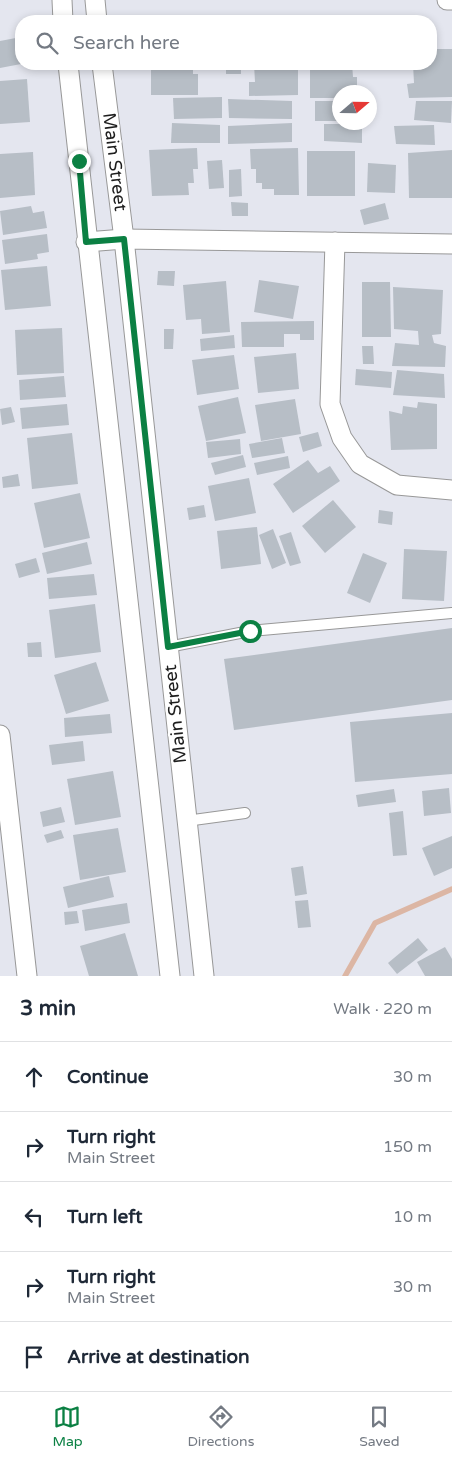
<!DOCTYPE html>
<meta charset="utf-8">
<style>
body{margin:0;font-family:"Varela Round",sans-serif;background:#f6f6f7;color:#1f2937}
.compass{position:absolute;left:332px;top:85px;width:45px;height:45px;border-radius:50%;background:#fff;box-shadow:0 2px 8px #0003;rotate:70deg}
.stop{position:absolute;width:15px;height:15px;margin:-11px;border:4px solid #0b8043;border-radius:50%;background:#fff}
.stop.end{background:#0b8043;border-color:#fff;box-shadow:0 1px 5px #0008}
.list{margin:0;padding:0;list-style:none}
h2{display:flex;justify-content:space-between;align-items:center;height:65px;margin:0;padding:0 20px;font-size:21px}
h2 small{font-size:16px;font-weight:400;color:#747a83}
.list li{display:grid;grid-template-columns:32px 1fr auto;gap:15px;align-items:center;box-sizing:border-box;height:70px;padding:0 20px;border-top:1px solid #e0e1e3}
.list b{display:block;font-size:19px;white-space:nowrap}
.list p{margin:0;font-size:16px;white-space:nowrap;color:#747a83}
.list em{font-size:16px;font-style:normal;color:#747a83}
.icon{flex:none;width:28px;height:28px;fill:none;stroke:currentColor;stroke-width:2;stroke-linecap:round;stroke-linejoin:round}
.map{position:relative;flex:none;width:452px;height:976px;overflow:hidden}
.search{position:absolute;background:#fff;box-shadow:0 2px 8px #0003;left:15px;right:15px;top:15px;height:55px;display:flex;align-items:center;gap:12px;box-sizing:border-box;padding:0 18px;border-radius:20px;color:#747a83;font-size:19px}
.sheet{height:415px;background:#fff}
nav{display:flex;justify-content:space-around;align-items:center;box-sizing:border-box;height:70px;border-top:1px solid #e0e1e3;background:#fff;font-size:14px;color:#747a83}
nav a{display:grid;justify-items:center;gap:2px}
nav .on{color:#0b8043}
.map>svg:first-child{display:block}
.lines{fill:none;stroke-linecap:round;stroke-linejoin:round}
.stream{stroke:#dcb6a4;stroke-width:5.5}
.building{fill:#b7bec6}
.service-casing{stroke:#989898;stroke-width:12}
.minor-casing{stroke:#989898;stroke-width:21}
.service{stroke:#fff;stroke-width:10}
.minor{stroke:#fff;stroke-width:19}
.route{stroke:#0b8043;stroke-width:6}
.labels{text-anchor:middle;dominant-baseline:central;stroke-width:4.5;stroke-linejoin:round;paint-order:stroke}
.street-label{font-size:18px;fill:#1e1e1e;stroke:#fff}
</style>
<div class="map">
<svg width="452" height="976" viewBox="0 0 452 976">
<rect width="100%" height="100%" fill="#e4e6ef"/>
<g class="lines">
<polyline class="stream" points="345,976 375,923 452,889"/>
</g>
<g class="building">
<polygon points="21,37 21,64 0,68 0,41"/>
<polygon points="431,49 452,49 452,97 409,98 407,84 414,83 413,64 431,64"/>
<polygon points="151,64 193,64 193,74 198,74 198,95 151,95"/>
<rect x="226" y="64" width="15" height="10"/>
<polygon points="254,64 298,64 298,95 249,96 249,82 255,82"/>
<polygon points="310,64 352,64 353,77 357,77 357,92 340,92 340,98 310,98"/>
<polygon points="27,79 30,122 0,124 0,81"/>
<polygon points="222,97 222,118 174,119 173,98"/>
<polygon points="228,99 292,101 292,119 229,118"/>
<rect x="315" y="101" width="25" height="20"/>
<polygon points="416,101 452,101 451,123 414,120"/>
<polygon points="172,123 220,125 220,143 171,143"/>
<polygon points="292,123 292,142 228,144 228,126"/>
<polygon points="324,124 362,124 362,143 324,141"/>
<polygon points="434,125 435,145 396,144 394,126"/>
<polygon points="197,148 198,169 193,169 194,183 188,183 189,195 152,196 149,150"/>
<polygon points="298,148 299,195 274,195 274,189 262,189 262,183 256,183 256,169 251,169 250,149"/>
<polygon points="452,150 452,198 409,198 408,153"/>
<rect x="307" y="151" width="48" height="45"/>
<polygon points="33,152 35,195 0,198 0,154"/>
<polygon points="222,160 224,188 209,189 207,161"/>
<polygon points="368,163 396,165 395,193 367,192"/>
<polygon points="241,169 242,196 229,197 229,170"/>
<polygon points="231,202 248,203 248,216 232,216"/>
<polygon points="385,203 389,219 364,225 360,210"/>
<polygon points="31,206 33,213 44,211 47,228 3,235 0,211"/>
<polygon points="47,234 49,252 37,254 38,259 5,264 2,240"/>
<polygon points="47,266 51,306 5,310 1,270"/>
<polygon points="158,271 175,271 174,286 157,285"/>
<polygon points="259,280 299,286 293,319 254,312"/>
<polygon points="226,281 230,332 202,334 201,319 186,320 183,285"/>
<polygon points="362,282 390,282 391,337 362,337"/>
<polygon points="393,287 443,290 441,334 432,335 434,343 446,346 445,367 392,366 395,343 419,345 418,331 394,329"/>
<polygon points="314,321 314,340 300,340 300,334 284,334 284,347 242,347 241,322"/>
<polygon points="62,328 64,373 17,375 15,330"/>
<polygon points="164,329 174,329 173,349 164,349"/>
<polygon points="234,335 235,348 201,351 200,339"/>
<polygon points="362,346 373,346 374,364 363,364"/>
<polygon points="296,353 299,389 258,393 254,357"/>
<polygon points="234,355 239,389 197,395 192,360"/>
<polygon points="356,369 392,372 391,388 355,385"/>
<polygon points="397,370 444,374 445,398 393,395"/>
<polygon points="64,376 66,397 20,400 19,380"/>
<polygon points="238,397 246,433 206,441 198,406"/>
<polygon points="295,399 301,434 261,441 255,405"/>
<polygon points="418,402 437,404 437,449 391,450 389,411 402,414 403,406 417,408"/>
<polygon points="67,404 69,425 22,429 20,408"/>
<polygon points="11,407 15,422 2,425 0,409"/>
<polygon points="318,432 322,446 303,452 299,437"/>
<polygon points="72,433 78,484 32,489 27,438"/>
<polygon points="282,438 285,453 252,458 249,444"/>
<polygon points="240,439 241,454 208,458 206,442"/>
<polygon points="243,455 246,467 215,475 211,463"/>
<polygon points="288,456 290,468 257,475 254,463"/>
<polygon points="308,460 318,473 330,466 340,481 293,513 273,484"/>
<polygon points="18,474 20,486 3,488 2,477"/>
<polygon points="249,478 256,513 215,521 208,486"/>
<polygon points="80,493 90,538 44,548 34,503"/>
<polygon points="333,500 356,527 325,553 302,526"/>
<polygon points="204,505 206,517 189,520 187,508"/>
<polygon points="379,510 393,512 392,525 378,523"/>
<polygon points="257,527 261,564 221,569 217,531"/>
<polygon points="273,529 286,563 272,569 259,535"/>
<polygon points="291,532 301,563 290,566 279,536"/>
<polygon points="87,542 92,564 47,574 42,553"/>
<polygon points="404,549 447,551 444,601 402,599"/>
<polygon points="363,553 387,563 370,603 347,593"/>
<polygon points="36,558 40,572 19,578 15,564"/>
<polygon points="94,574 97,595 49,599 47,578"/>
<polygon points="95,604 101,652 55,658 49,610"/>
<polygon points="452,628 452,700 234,730 224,659"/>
<polygon points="41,642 42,657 28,657 27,643"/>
<polygon points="96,662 109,701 66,714 54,675"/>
<polygon points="452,713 452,774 355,782 350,722"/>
<polygon points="110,714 112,733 65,737 64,718"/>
<polygon points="83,741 85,761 52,765 49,745"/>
<polygon points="113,771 121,817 75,825 67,779"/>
<polygon points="449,788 451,813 424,816 422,791"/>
<polygon points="394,789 396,802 358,807 356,795"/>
<polygon points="61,807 65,822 43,827 40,812"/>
<polygon points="403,811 407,855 393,856 389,813"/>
<polygon points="118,828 126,872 80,880 73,835"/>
<polygon points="61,830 64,838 47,843 44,835"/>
<polygon points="452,836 452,868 434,876 422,848"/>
<polygon points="303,866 307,894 295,896 291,868"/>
<polygon points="109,876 114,897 68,908 63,887"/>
<polygon points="308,900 311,927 298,928 295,901"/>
<polygon points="127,903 130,923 85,931 82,910"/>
<polygon points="77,911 79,923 65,925 64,912"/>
<polygon points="125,933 138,976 89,976 80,946"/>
<polygon points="418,938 428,950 397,974 388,963"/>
<polygon points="445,947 452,959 452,976 425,976 417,962"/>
</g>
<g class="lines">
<defs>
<g id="service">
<polyline points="168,647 250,631 452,613"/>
<polyline points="186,821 245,813"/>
</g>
<g id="minor">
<polyline points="62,0 63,21"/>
<polyline points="95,0 97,21"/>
<polyline points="447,0 452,0"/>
<polyline points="68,64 170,976"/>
<polyline points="102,64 124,239 204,976"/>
<polyline points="86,242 124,239 452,244"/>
<polyline points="335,242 330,404 342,438 360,464 397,485 452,490"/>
<polyline points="0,735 27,976"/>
</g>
</defs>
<use href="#service" class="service-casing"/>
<use href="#minor" class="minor-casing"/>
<use href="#service" class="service"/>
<use href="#minor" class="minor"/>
</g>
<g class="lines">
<polyline class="route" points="79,161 86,242 124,239 168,647 250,631"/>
</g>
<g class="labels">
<g class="street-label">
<text transform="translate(115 162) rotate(83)">Main Street</text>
<text transform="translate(175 714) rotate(-96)">Main Street</text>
</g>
</g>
</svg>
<svg class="compass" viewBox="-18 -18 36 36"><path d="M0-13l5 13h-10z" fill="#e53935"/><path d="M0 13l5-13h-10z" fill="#747a83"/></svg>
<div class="stop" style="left:250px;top:631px"></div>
<div class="stop end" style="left:79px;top:161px"></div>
<div class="search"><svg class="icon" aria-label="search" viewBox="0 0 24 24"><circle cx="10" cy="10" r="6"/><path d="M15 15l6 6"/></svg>Search here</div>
</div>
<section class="sheet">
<h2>3 min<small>Walk · 220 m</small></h2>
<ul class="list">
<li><svg class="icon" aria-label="ahead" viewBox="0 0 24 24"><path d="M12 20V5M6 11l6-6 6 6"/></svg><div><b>Continue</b></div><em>30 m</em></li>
<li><svg class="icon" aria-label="right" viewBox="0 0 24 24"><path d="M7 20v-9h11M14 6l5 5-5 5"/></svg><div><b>Turn right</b><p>Main Street</p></div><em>150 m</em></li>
<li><svg class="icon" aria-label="left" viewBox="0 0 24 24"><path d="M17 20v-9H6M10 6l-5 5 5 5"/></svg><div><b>Turn left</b></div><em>10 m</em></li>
<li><svg class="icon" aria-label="right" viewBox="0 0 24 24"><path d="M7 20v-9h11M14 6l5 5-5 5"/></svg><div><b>Turn right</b><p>Main Street</p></div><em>30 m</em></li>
<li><svg class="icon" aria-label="arrive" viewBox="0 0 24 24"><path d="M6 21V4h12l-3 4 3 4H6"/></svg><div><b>Arrive at destination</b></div></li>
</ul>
</section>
<nav>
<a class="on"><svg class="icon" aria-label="map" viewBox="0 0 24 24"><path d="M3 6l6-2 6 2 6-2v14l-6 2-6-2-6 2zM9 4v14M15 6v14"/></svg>Map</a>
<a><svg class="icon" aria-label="directions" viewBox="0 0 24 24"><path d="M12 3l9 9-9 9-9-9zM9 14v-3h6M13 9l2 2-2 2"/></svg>Directions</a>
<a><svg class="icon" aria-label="saved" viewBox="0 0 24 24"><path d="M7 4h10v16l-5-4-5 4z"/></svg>Saved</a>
</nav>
